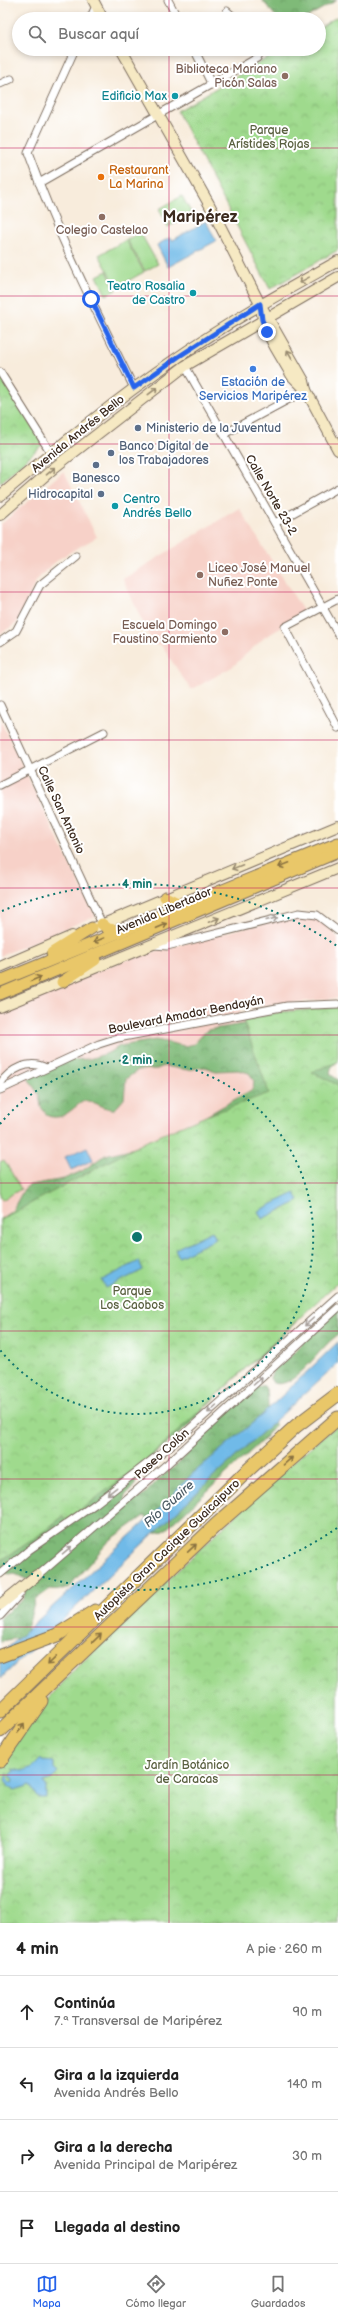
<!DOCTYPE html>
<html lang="es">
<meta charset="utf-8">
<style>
body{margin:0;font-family:"Balsamiq Sans",sans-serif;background:#f6f6f6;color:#222}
.stop{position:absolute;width:12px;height:12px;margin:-9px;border:3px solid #2563eb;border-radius:50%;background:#fff}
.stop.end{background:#2563eb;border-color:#fff;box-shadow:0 1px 4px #0008}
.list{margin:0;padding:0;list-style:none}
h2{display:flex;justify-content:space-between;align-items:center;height:52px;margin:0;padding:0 16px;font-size:17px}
h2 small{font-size:13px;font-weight:400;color:#767676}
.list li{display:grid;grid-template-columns:26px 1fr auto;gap:12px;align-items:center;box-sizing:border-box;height:72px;padding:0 16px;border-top:1px solid #e0e0e0}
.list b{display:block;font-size:15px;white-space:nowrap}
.list p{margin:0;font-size:13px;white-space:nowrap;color:#767676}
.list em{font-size:13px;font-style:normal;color:#767676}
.icon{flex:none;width:22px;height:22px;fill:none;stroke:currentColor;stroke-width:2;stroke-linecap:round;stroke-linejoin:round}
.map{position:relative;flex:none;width:338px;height:1923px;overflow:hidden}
.search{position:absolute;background:#fff;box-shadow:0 2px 6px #0003;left:12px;right:12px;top:12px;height:44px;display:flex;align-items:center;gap:10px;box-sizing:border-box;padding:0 14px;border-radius:22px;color:#767676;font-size:15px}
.sheet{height:340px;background:#fff}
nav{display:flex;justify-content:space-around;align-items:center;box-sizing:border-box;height:56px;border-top:1px solid #e0e0e0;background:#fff;font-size:11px;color:#767676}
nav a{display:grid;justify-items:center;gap:2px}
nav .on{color:#2563eb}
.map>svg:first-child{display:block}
.built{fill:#f7d1c8}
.forest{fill:url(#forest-crowns);stroke:#5d724b}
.park{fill:url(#park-crowns);stroke:#6d8256}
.garden{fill:#9fda8d;stroke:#6d8256}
.water{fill:#6fbae8;stroke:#557283}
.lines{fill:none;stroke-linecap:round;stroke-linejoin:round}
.street-casing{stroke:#7d6e60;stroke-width:9}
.secondary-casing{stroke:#7d6e60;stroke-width:12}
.primary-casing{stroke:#7d6e60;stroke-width:13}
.highway-casing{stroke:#7d6e60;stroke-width:15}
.street{stroke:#fff;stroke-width:7}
.secondary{stroke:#f6e9c3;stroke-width:10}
.primary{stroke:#e9c769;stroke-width:11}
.highway{stroke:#e9c769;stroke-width:13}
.oneway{stroke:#988a70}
.oneway2{stroke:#897140}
.oneway3{stroke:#a79f9a}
.route{stroke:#2563eb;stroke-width:5}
.grid{fill:none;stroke:#c2185b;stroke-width:1;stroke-opacity:0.55}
.ring{fill:none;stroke:#0f766e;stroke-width:2;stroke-dasharray:2 4}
.education-dot{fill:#8d6e63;stroke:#fff;stroke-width:1.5}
.culture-dot{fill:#0f9aa8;stroke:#fff;stroke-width:1.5}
.food-dot{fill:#e8710a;stroke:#fff;stroke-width:1.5}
.shop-dot{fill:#3f7fe0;stroke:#fff;stroke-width:1.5}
.service-dot{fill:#5c6f8a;stroke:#fff;stroke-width:1.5}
.labels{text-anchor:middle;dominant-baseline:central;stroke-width:4;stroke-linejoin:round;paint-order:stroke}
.education-label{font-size:12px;fill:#785e54;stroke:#fff;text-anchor:end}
.culture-label{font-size:12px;fill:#0d838f;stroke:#fff;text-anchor:end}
.park-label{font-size:12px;fill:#595f3f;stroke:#fff}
.food-label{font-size:12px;fill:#c56008;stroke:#fff;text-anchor:start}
.shop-label{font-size:12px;fill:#366cbe;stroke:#fff}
.service-label{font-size:12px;fill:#4e5e75;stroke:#fff;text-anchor:start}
.street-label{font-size:12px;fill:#3b2a1e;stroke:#fff}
.water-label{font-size:13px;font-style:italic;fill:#4d5c65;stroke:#fff}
.district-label{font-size:16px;font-weight:bold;fill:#3b2a1e;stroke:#fff}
.centre{fill:#0f766e;stroke:#fff;stroke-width:2}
.ring-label{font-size:12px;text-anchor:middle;font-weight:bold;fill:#0f766e;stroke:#fff;stroke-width:4;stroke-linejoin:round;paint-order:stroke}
</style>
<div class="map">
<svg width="338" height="1923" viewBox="0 0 338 1923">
<defs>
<pattern id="forest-crowns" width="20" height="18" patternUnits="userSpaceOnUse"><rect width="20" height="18" fill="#7fba78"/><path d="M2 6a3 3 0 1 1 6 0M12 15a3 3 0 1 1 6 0" fill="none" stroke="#699762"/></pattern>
<pattern id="park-crowns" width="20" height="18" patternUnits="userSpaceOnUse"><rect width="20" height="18" fill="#9fda8d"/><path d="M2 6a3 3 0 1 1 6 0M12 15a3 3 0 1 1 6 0" fill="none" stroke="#8abb79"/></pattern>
</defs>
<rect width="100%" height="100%" fill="#fff"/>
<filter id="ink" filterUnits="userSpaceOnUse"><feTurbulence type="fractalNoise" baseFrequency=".025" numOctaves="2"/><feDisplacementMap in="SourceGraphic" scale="8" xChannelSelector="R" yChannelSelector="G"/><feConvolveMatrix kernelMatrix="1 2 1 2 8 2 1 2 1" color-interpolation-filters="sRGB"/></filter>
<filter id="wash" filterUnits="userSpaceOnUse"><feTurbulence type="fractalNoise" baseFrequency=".012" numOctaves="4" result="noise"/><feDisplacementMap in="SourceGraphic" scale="16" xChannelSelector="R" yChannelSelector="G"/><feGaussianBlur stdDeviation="0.9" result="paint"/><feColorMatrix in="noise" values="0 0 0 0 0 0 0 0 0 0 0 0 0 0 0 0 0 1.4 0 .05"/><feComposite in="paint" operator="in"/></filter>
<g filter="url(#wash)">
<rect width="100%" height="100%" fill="#f8ecdc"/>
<g class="built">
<polygon points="64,471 97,537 60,558 45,571 36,581 17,623 0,634 0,525"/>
<polygon points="239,508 305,614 265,637 232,667 191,690 161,645 153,645 123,579"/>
<polygon points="0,720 95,916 0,956"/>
<polygon points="310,914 332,929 338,939 338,998 239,1008 269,1093 0,1220 0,1012 104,968 142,955 248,927"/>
</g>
<g class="forest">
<polygon points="262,0 337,0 304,19 278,19"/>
<path d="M316,1012L337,1062L331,1068L330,1074L338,1080V1258L295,1323L275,1342L268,1352L250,1364L202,1410L191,1424L157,1452L138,1474L135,1485L125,1496L126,1502C139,1505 151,1486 160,1478C166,1472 175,1468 181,1461C192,1449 252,1382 264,1386C272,1398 263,1410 275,1421L274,1426L264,1439L164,1531L154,1533L150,1520L144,1516L109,1541L68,1588L63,1590L50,1589L35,1600L26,1632L20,1638L0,1641V1618L23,1599L28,1580L15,1574L9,1575L0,1567V1219L12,1211L24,1189L30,1185L64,1179L82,1171L105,1155L135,1148L206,1116L253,1089L254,1080L249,1073L238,1070L216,1071L204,1067L188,1070L164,1066L157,1069L138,1070L126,1079L124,1099L115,1109C103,1110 96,1100 84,1101C71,1108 65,1121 48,1116L41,1107L39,1095L28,1078L67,1060L89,1059L108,1053L120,1046L156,1040L185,1046L194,1044L207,1030Z"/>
<path d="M338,1304V1335C319,1346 297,1390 273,1383L270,1378L273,1370L292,1355Z"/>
</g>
<g class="park">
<polygon points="338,16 338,250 270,289 177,111 283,49 319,49 319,28"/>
<polygon points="182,196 192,214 168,227 159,209"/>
<polygon points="0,372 43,444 0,483"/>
<polygon points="338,1007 338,1062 312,1072 338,1085 338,1282 148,1459 67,1520 62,1517 34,1539 0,1561 0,1220 147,1141 206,1116 269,1093 243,1020 280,1012"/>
<polygon points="338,1425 338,1923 0,1923 0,1770 31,1718 78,1666 216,1534 302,1454"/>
</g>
<g class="garden">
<polygon points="140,232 158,264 145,271 127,240"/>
<polygon points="126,240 144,272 117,287 99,255"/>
<polygon points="107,271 116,290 106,295 97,276"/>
<polygon points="4,1160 21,1189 2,1200 0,1196 0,1162"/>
</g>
<g class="water">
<polygon points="206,221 216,241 168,267 157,245 169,238 173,240"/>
<polygon points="87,1147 93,1160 71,1170 65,1157"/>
<polygon points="295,1193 299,1201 262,1219 258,1211"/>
<polygon points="212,1231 216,1239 179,1257 175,1249"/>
<polygon points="139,1261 143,1270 106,1288 102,1280"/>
<polygon points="338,1342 338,1363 207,1483 0,1679 0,1655 161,1507 191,1475 263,1414"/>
<polygon points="41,1759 42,1761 54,1762 54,1768 58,1773 52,1779 44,1782 46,1786 46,1798 38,1798 31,1785 15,1790 9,1787 5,1780 7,1773 10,1782 13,1783 14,1779 10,1776 14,1771 12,1769 22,1771 33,1767"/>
</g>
</g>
<g filter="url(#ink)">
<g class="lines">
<defs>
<g id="street">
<polyline points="168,0 178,19"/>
<polyline points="227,11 236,19"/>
<polyline points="90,19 96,6"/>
<path d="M75,49L28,153C57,234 96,311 134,388"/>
<polyline points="194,49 212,85"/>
<polyline points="0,84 11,79"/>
<polyline points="39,183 257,58 262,49"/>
<polyline points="185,366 338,634"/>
<polyline points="0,372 51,453"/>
<polyline points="224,434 306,390"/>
<polyline points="275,523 338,488"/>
<polyline points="338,599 285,627 338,728"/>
<polyline points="0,642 16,631 40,585 76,556"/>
<polyline points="0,705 102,924"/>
<polyline points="0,785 104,732"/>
<polyline points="154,945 167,946 299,913 317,915 338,931"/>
<path d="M0,1084C10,1069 29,1059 46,1068"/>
<polyline points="0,1090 99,1044 118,1038 287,1006 338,1004"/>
<polyline points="0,1574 29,1550 95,1504 174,1443 338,1296"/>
<polyline points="34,1579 166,1465 338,1308"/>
<polyline points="0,1616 20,1594"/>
</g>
<g id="secondary">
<polyline points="93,0 103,19"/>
<polyline points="121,49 209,204 260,304 304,381 306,390"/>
<polyline points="262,314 265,328 275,347 292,376 306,390 338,450"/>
<path d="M0,496C57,448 115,400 177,358C228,322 283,292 338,261"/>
<polyline points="0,515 55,467 185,366 338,277"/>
<polyline points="96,927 338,826"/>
<polyline points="0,967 72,936"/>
<polyline points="0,1007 338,868"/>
<polyline points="0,1605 37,1575"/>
</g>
<g id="primary">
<polyline points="165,897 184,906"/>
<polyline points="102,924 108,929 122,931"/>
<polyline points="52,953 92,928"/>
<polyline points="0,981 338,843"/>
<polyline points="62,982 95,960"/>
<polyline points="0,994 338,852"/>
</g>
<g id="highway">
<polyline points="0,1656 57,1635 95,1611"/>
<polyline points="0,1711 247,1471 296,1426 338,1394"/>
<polyline points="0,1731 216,1525 338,1418"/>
<polyline points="0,1761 41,1701"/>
</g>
</defs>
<use href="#street" class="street-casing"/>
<use href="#secondary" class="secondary-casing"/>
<use href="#primary" class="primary-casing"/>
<use href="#highway" class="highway-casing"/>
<use href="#street" class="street"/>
<use href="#secondary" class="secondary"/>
<use href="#primary" class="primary"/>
<use href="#highway" class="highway"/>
</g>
<defs><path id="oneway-shaft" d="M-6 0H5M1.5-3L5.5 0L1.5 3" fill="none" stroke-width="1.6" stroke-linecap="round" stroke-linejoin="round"/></defs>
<g class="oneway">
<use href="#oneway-shaft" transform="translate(304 280) rotate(151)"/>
<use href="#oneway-shaft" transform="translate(290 355) rotate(-120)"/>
<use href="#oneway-shaft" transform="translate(153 391) rotate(-37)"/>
<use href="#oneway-shaft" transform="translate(51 471) rotate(-40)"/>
<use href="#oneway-shaft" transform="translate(237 867) rotate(158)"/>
<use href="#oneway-shaft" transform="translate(214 920) rotate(-22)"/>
</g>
<g class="oneway2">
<use href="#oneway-shaft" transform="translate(284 865) rotate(158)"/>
<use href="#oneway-shaft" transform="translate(162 926) rotate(-23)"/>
<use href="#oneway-shaft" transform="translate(99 940) rotate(158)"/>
<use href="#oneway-shaft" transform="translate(36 979) rotate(-23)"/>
<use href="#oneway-shaft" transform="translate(288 1461) rotate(-41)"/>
<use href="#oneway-shaft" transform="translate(192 1548) rotate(-43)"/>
<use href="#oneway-shaft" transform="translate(97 1638) rotate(-44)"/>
<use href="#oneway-shaft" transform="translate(52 1661) rotate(136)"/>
<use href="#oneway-shaft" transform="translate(21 1728) rotate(-57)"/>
</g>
<g class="oneway3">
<use href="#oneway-shaft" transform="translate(272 919) rotate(-14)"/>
<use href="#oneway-shaft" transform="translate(309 1322) rotate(138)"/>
<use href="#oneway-shaft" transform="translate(258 1381) rotate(-42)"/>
<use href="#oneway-shaft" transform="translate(212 1409) rotate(138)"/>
<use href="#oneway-shaft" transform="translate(112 1491) rotate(142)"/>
<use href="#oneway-shaft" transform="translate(67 1550) rotate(-40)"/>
</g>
</g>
<g class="lines" filter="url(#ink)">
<polyline class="route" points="91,299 134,388 178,357 260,304 262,320 267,332"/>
</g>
<path class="grid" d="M169,0V19M169,49V1923M0,148H338M0,296H338M0,444H338M0,592H338M0,740H338M0,888H338M0,1035H338M0,1183H338M0,1331H338M0,1479H338M0,1627H338M0,1775H338"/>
<g class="ring">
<path d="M0 1124A177 177 0 1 1 0 1350"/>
<path d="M337 1528A353 353 0 0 1 2 1563M2 911A353 353 0 0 1 337 946"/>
</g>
<g class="education-dot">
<circle cx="285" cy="76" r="4"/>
<circle cx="102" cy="217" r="4"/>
<circle cx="200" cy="575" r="4"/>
<circle cx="225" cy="632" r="4"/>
</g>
<g class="culture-dot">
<circle cx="175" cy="96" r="4"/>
<circle cx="193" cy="293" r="4"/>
<circle cx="115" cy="506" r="4"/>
</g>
<circle class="food-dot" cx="101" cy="177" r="4"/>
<circle class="shop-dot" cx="253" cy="369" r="4"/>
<g class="service-dot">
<circle cx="138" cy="428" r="4"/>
<circle cx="111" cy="453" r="4"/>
<circle cx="96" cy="465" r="4"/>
<circle cx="101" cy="494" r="4"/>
</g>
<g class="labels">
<g class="education-label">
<text x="277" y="69">Biblioteca Mariano<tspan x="277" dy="14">Picón Salas</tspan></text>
<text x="102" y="230" text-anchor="middle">Colegio Castelao</text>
<text x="208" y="568" text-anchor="start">Liceo José Manuel<tspan x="208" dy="14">Nuñez Ponte</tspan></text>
<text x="217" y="625">Escuela Domingo<tspan x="217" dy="14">Faustino Sarmiento</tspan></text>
</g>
<g class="culture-label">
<text x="167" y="96">Edificio Max</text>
<text x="185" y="286">Teatro Rosalia<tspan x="185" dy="14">de Castro</tspan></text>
<text x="123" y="499" text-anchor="start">Centro<tspan x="123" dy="14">Andrés Bello</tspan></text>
</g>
<g class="park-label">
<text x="269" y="130">Parque<tspan x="269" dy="14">Arístides Rojas</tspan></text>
<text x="132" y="1291">Parque<tspan x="132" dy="14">Los Caobos</tspan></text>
<text x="187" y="1765">Jardín Botánico<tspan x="187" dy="14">de Caracas</tspan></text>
</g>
<g class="food-label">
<text x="109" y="170">Restaurant<tspan x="109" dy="14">La Marina</tspan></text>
</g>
<g class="shop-label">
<text x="253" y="382">Estación de<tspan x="253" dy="14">Servicios Maripérez</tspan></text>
</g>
<g class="service-label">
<text x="146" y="428">Ministerio de la Juventud</text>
<text x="119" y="446">Banco Digital de<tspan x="119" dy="14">los Trabajadores</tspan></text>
<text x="96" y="478" text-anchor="middle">Banesco</text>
<text x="93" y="494" text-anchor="end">Hidrocapital</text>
</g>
<g class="street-label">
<text transform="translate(78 434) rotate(-39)">Avenida Andrés Bello</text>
<text transform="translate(271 495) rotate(60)">Calle Norte 23-2</text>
<text transform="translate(61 810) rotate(65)">Calle San Antonio</text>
<text transform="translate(164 911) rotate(-23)">Avenida Libertador</text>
<text transform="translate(186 1015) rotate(-11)">Boulevard Amador Bendayán</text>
<text transform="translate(162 1454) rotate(-42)">Paseo Colón</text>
<text transform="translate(167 1550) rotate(-44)">Autopista Gran Cacique Guaicaipuro</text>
</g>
<g class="water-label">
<text transform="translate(169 1504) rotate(-42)">Río Guaire</text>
</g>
<g class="district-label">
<text x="200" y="217">Maripérez</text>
</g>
</g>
<circle cx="137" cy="1237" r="6" class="centre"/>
<g class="ring-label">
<text x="137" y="888">4 min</text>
<text x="137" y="1064">2 min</text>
</g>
</svg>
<div class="stop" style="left:91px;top:299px"></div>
<div class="stop end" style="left:267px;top:332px"></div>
<div class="search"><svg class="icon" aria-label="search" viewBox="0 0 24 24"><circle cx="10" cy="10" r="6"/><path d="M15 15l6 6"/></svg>Buscar aquí</div>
</div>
<section class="sheet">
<h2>4 min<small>A pie · 260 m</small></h2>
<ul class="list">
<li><svg class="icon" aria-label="ahead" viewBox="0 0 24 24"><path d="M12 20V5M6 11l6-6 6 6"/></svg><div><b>Continúa</b><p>7.ª Transversal de Maripérez</p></div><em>90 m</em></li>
<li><svg class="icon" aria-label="left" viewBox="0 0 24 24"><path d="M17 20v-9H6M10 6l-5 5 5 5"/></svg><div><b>Gira a la izquierda</b><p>Avenida Andrés Bello</p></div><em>140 m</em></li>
<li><svg class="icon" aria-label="right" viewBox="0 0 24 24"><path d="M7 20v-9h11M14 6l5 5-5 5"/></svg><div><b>Gira a la derecha</b><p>Avenida Principal de Maripérez</p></div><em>30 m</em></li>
<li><svg class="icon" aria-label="arrive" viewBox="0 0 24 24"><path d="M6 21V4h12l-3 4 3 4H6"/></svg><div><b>Llegada al destino</b></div></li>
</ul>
</section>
<nav>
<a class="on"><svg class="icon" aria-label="map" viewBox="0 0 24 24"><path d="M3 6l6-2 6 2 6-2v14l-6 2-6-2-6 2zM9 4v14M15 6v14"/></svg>Mapa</a>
<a><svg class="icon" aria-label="directions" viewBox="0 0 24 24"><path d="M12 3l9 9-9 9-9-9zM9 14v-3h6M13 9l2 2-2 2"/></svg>Cómo llegar</a>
<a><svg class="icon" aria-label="saved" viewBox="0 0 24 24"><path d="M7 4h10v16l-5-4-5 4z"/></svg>Guardados</a>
</nav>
